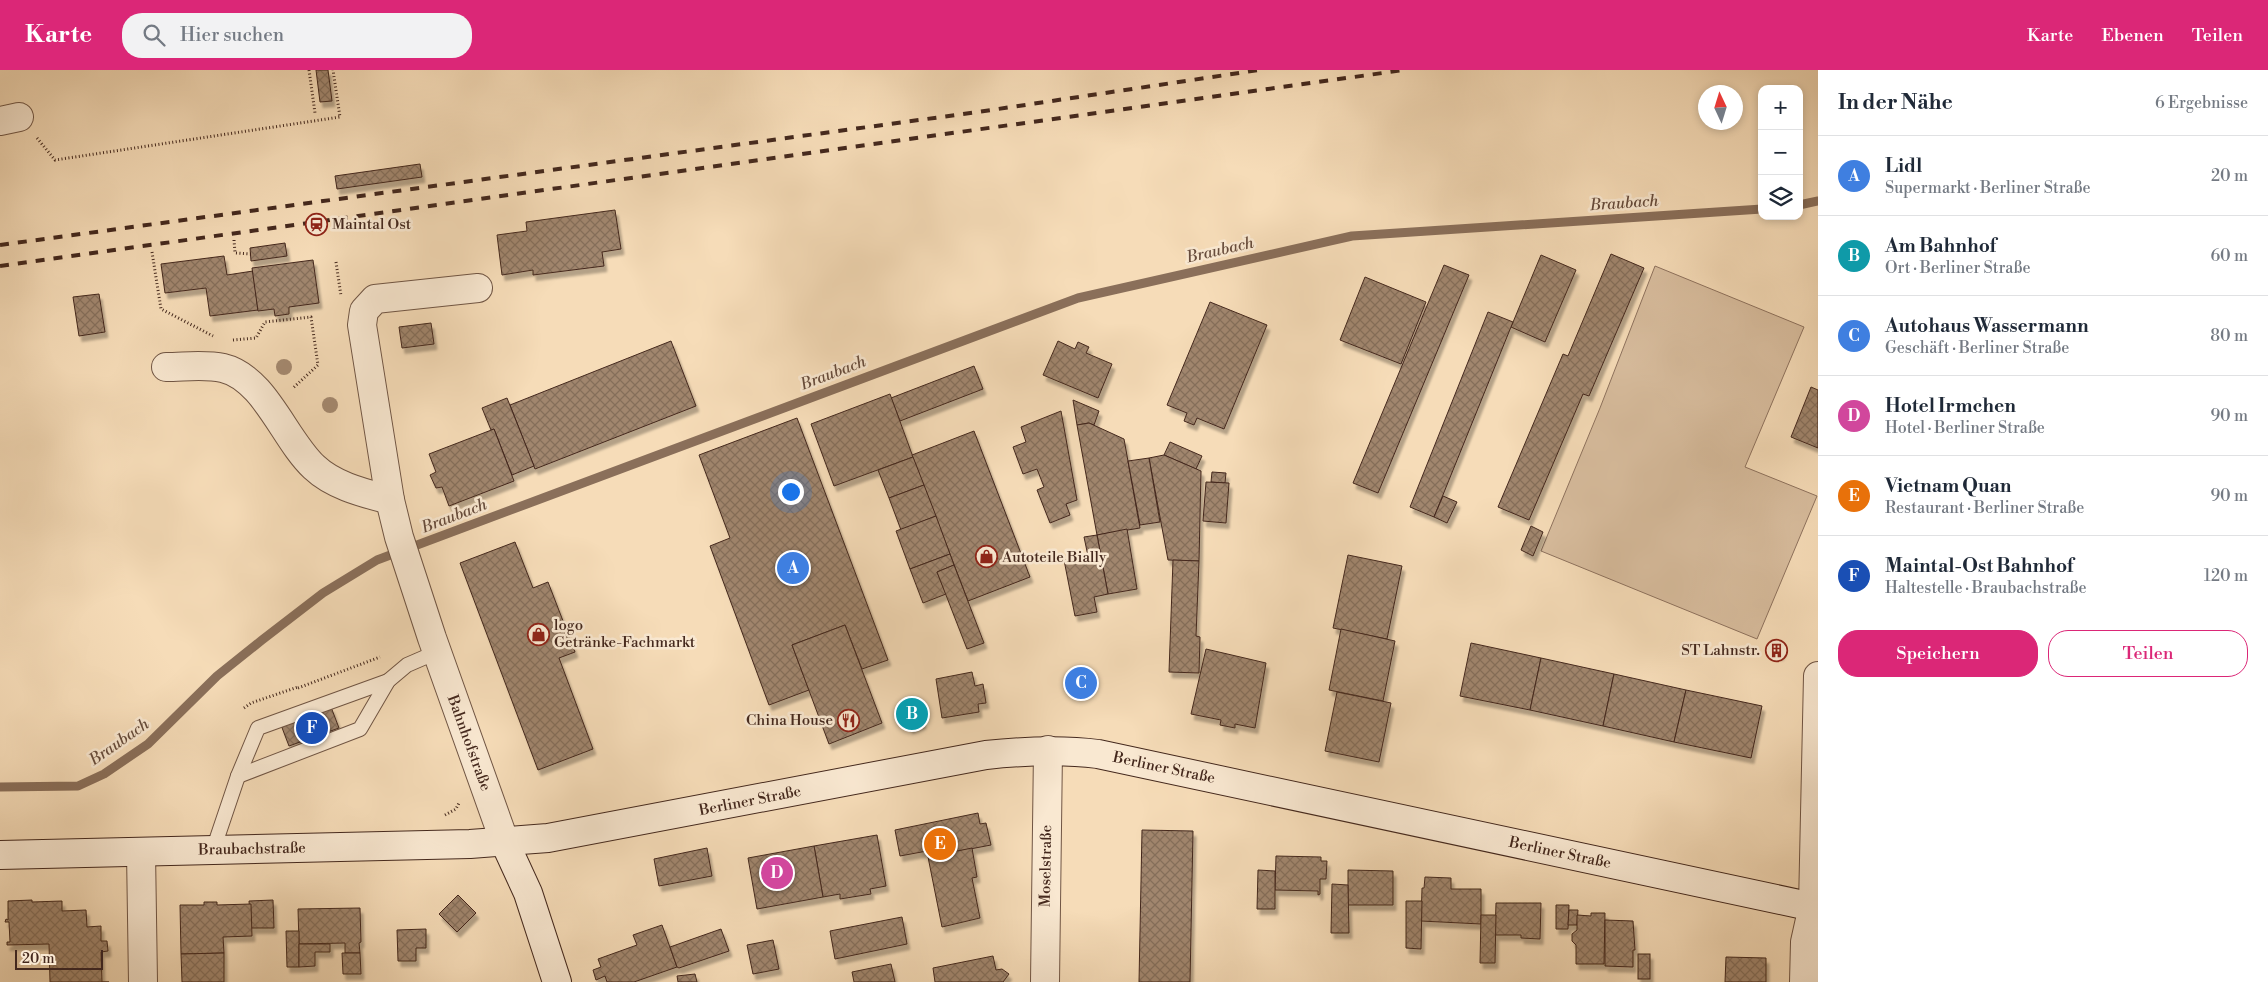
<!DOCTYPE html>
<html lang="de">
<meta charset="utf-8">
<style>
body{margin:0;font-family:"Libre Bodoni",serif;background:#f2f2f3;color:#1f2937}
.controls{position:absolute;right:15px;top:15px;display:grid;overflow:hidden;border-radius:10px;box-shadow:0 2px 8px #0003}
.controls button{width:45px;height:45px;display:grid;place-items:center;padding:0;border:0;border-bottom:1px solid #e0e1e3;background:#fff;color:#1f2937;font:25px sans-serif}
.compass{position:absolute;left:1698px;top:15px;width:45px;height:45px;border-radius:50%;background:#fff;box-shadow:0 2px 8px #0003;rotate:356deg}
.scale{position:absolute;left:15px;bottom:12px;width:88px;box-sizing:border-box;padding-left:5px;border:2px solid #44281d;border-top:0;font-size:14px;line-height:18px;white-space:nowrap;color:#44281d;-webkit-text-stroke:4px #f9e8d1;paint-order:stroke}
.you{position:absolute;left:790px;top:421px;width:18px;height:18px;margin:-12px;border:4px solid #fff;border-radius:50%;background:#1a73e8;box-shadow:0 0 0 8px #1a73e833}
.badge{display:grid;place-items:center;width:32px;height:32px;border-radius:50%;background:#db2777;color:#fff;font-size:16px;font-weight:700}
.pin{position:absolute;translate:-50% -50%;border:2px solid #fff;box-shadow:0 1px 5px #0006}
.list{margin:0;padding:0;list-style:none}
h2{display:flex;justify-content:space-between;align-items:center;height:65px;margin:0;padding:0 20px;font-size:21px}
h2 small{font-size:16px;font-weight:400;color:#747a83}
.list li{display:grid;grid-template-columns:32px 1fr auto;gap:15px;align-items:center;box-sizing:border-box;height:80px;padding:0 20px;border-top:1px solid #e0e1e3}
.list b{display:block;font-size:19px;white-space:nowrap}
.list p{margin:0;font-size:16px;white-space:nowrap;color:#747a83}
.list em{font-size:16px;font-style:normal;color:#747a83}
.actions{display:flex;gap:10px;padding:15px 20px}
.actions a{flex:1;padding:11px 0;border:1px solid #db2777;border-radius:20px;text-align:center;font-size:18px;color:#db2777}
.actions .main{background:#db2777;color:#fff}
.icon{flex:none;width:28px;height:28px;fill:none;stroke:currentColor;stroke-width:2;stroke-linecap:round;stroke-linejoin:round}
.map{position:relative;flex:none;width:1818px;height:912px;overflow:hidden}
header{display:flex;align-items:center;gap:30px;box-sizing:border-box;height:70px;padding:0 25px;background:#db2777;color:#fff}
header strong{font-size:24px}
nav{display:flex;gap:28px;margin-inline-start:auto;font-size:18px}
.search{width:350px;height:45px;background:#f2f2f3;display:flex;align-items:center;gap:12px;box-sizing:border-box;padding:0 18px;border-radius:20px;color:#747a83;font-size:19px}
main{display:flex}
aside{flex:1;background:#fff}
.map>svg:first-child{display:block}
.green{fill:#d8bd9e;stroke:#8e725e}
.lines{fill:none;stroke-linecap:round;stroke-linejoin:round}
.stream{stroke:#8a6f5a;stroke-width:9}
.building{fill:url(#building-cross-hatch);stroke:#44281d;filter:url(#shadow)}
.lane-casing{stroke:#705544;stroke-width:16}
.street-casing{stroke:#705544;stroke-width:30}
.secondary-casing{stroke:#44281d;stroke-width:30}
.path{stroke:#44281d;stroke-width:3;stroke-dasharray:1 2.5;stroke-linecap:butt}
.lane{stroke:#f9e8d1;stroke-width:14}
.street{stroke:#f9e8d1;stroke-width:28}
.secondary{stroke:#f9e8d1;stroke-width:28}
.rail{stroke:#44281d;stroke-width:4;stroke-dasharray:9 9;stroke-linecap:butt}
.tree{fill:#a58a71}
.labels{text-anchor:middle;dominant-baseline:central;stroke-width:5;stroke-linejoin:round;paint-order:stroke}
.poi-label{font-size:15px;fill:#44281d;stroke:#f9e8d1;text-anchor:start}
.street-label{font-size:15px;fill:#44281d;stroke:#f9e8d1}
.water-label{font-size:16px;font-style:italic;fill:#674c3c;stroke:#f9e8d1}
</style>
<header>
<strong>Karte</strong>
<div class="search"><svg class="icon" aria-label="search" viewBox="0 0 24 24"><circle cx="10" cy="10" r="6"/><path d="M15 15l6 6"/></svg>Hier suchen</div>
<nav><a>Karte</a><a>Ebenen</a><a>Teilen</a></nav>
</header>
<main>
<div class="map">
<svg width="1818" height="912" viewBox="0 0 1818 912">
<defs>
<pattern id="building-cross-hatch" width="8" height="8" patternUnits="userSpaceOnUse" patternTransform="scale(1.25)"><rect width="8" height="8" fill="#a1866e"/><path d="M0 0l8 8M0 8l8-8" fill="none" stroke="#856e5a"/></pattern>
<filter id="shadow"><feDropShadow dx="3" dy="5.5" stdDeviation="1" flood-color="#0004"/></filter>
</defs>
<rect width="100%" height="100%" fill="#f6dcb8"/>
<filter id="stains"><feTurbulence type="fractalNoise" baseFrequency=".004" numOctaves="4"/><feColorMatrix values="0 0 0 0 .2 0 0 0 0 .09 0 0 0 0 .02 0 0 0 .5 -.17"/></filter>
<radialGradient id="worn" r=".72"><stop offset=".6" stop-color="#630" stop-opacity="0"/><stop offset="1" stop-color="#630" stop-opacity=".3"/></radialGradient>
<polygon class="green" points="1655,196 1804,257 1745,397 1817,426 1757,569 1541,481 1600,338"/>
<g class="lines">
<g class="stream">
<polyline points="1799,135 1818,131"/>
<polyline points="0,717 78,716 104,704 148,674 217,606 262,570 323,523 377,490 1078,228 1352,166 1762,139"/>
</g>
</g>
<g class="building">
<polygon points="316,0 328,0 332,31 320,32"/>
<polygon points="420,94 422,107 337,119 335,106"/>
<polygon points="615,140 621,179 602,182 604,196 533,205 533,200 502,205 497,165 527,161 526,152"/>
<polygon points="285,173 287,186 251,191 250,178"/>
<polygon points="1611,184 1644,198 1589,326 1583,324 1529,450 1498,437 1563,284 1568,286"/>
<polygon points="1541,185 1576,200 1545,272 1511,257"/>
<polygon points="224,186 227,205 253,201 258,240 210,246 206,218 165,223 161,194"/>
<polygon points="313,190 319,233 289,237 289,244 275,246 274,239 258,241 252,198"/>
<polygon points="1444,195 1469,205 1378,423 1353,413"/>
<polygon points="1365,207 1426,232 1401,294 1340,270"/>
<polygon points="99,224 105,262 79,266 73,227"/>
<polygon points="1210,232 1267,255 1224,359 1197,348 1194,355 1184,351 1187,343 1167,335"/>
<polygon points="1488,242 1513,252 1434,447 1410,437"/>
<polygon points="431,253 434,274 402,278 399,257"/>
<polygon points="671,271 696,336 535,399 510,335"/>
<polygon points="1058,271 1075,279 1078,272 1089,277 1086,283 1112,294 1098,328 1043,305"/>
<polygon points="974,296 983,319 900,351 891,328"/>
<polygon points="1811,317 1818,320 1818,378 1791,367"/>
<polygon points="890,324 913,387 834,416 811,354"/>
<polygon points="507,328 534,396 512,405 494,359 491,360 482,338"/>
<polygon points="1073,330 1099,341 1094,355 1089,353 1077,355"/>
<polygon points="1061,341 1077,430 1066,434 1070,445 1050,453 1037,420 1044,417 1037,399 1023,404 1013,377 1026,372 1021,357"/>
<polygon points="797,348 888,590 862,599 845,555 792,575 809,620 769,635 710,476 730,468 699,385"/>
<polygon points="1089,353 1124,369 1140,458 1097,465 1077,355"/>
<polygon points="494,359 514,411 449,436 442,417 436,418 430,405 436,402 429,384"/>
<polygon points="974,361 1030,507 968,531 912,385"/>
<polygon points="1170,372 1202,386 1196,399 1164,385"/>
<polygon points="1164,385 1201,401 1199,491 1168,490 1149,388"/>
<polygon points="913,387 924,415 889,428 878,400"/>
<polygon points="1149,388 1160,452 1140,455 1128,391"/>
<polygon points="1212,402 1226,403 1225,413 1211,412"/>
<polygon points="1206,412 1229,413 1226,453 1203,451"/>
<polygon points="924,415 936,446 901,460 889,428"/>
<polygon points="1443,426 1457,432 1447,453 1434,447"/>
<polygon points="936,446 950,484 910,499 896,461"/>
<polygon points="1531,456 1543,462 1533,486 1521,480"/>
<polygon points="1127,459 1137,519 1108,524 1097,465"/>
<polygon points="1097,465 1108,524 1094,527 1097,542 1075,546 1064,490 1088,486 1084,467"/>
<polygon points="515,472 533,518 548,512 575,582 559,588 593,679 538,700 460,493"/>
<polygon points="950,484 954,495 937,502 946,524 923,533 910,499"/>
<polygon points="1348,485 1402,496 1387,569 1333,558"/>
<polygon points="1173,490 1199,491 1196,566 1200,567 1199,603 1169,602"/>
<polygon points="954,495 984,573 967,579 937,502"/>
<polygon points="845,555 882,653 829,674 792,575"/>
<polygon points="1341,559 1395,571 1383,631 1329,620"/>
<polygon points="1471,573 1541,588 1530,640 1460,626"/>
<polygon points="1772,574 1783,579 1780,585 1769,581"/>
<polygon points="1206,579 1266,593 1255,658 1235,654 1235,658 1220,655 1221,650 1191,644"/>
<polygon points="1541,588 1614,604 1603,656 1530,640"/>
<polygon points="972,602 975,616 983,614 986,633 978,634 979,642 942,648 936,609"/>
<polygon points="1614,604 1686,620 1674,672 1603,656"/>
<polygon points="1686,620 1762,636 1751,688 1674,672"/>
<polygon points="1337,622 1391,633 1379,692 1325,681"/>
<polygon points="914,631 923,653 910,658 902,635"/>
<polygon points="331,637 339,658 289,676 281,655"/>
<polygon points="978,743 980,754 986,753 991,775 928,787 927,781 900,786 895,760"/>
<polygon points="1142,760 1193,761 1190,912 1139,912"/>
<polygon points="877,765 886,816 870,819 871,824 840,829 840,824 823,827 814,776"/>
<polygon points="814,776 823,827 757,839 748,788"/>
<polygon points="707,778 712,806 659,816 654,789"/>
<polygon points="972,778 977,807 972,808 980,848 942,857 928,787"/>
<polygon points="1276,786 1321,787 1321,791 1327,791 1326,809 1320,809 1320,824 1318,825 1318,821 1275,820"/>
<polygon points="1258,800 1275,801 1275,839 1257,839"/>
<polygon points="1348,800 1393,801 1393,835 1348,835"/>
<polygon points="1425,807 1451,808 1451,819 1481,819 1481,854 1421,851 1422,818 1424,818"/>
<polygon points="1332,814 1348,815 1349,863 1331,863"/>
<polygon points="458,825 476,843 457,862 439,844"/>
<polygon points="32,830 32,832 62,831 62,841 86,840 87,857 101,856 101,871 107,871 108,881 101,882 102,912 109,912 50,912 49,874 7,875 7,872 10,872 9,852 5,852 6,849 8,850 8,831"/>
<polygon points="273,830 274,858 251,858 249,831"/>
<polygon points="1406,831 1422,831 1421,879 1406,878"/>
<polygon points="204,832 217,832 217,835 251,834 252,866 223,867 224,883 181,884 180,835 204,835"/>
<polygon points="1496,833 1541,833 1540,869 1521,868 1521,865 1495,865"/>
<polygon points="1556,835 1569,835 1568,859 1556,859"/>
<polygon points="360,838 361,872 359,873 360,883 345,883 345,873 299,874 298,839"/>
<polygon points="1569,840 1578,840 1577,855 1568,855"/>
<polygon points="1591,843 1605,843 1604,894 1576,894 1576,875 1572,871 1572,864 1577,860 1577,845 1591,846"/>
<polygon points="1481,845 1496,845 1495,893 1480,893"/>
<polygon points="902,847 907,874 835,889 830,861"/>
<polygon points="1605,850 1633,851 1635,880 1633,880 1633,897 1605,896"/>
<polygon points="662,855 677,897 634,912 607,912 605,906 596,910 593,900 601,897 598,889 637,875 633,865"/>
<polygon points="426,859 426,878 416,878 416,891 398,891 397,860"/>
<polygon points="721,859 729,881 679,898 677,897 670,877"/>
<polygon points="286,861 299,861 299,897 287,897"/>
<polygon points="773,870 779,899 753,904 747,875"/>
<polygon points="299,874 330,874 330,882 315,882 315,896 299,897"/>
<polygon points="224,883 224,912 182,912 181,884"/>
<polygon points="342,883 360,883 361,904 343,904"/>
<rect x="1638" y="884" width="12" height="25"/>
<polygon points="993,886 996,900 1002,899 1009,904 1003,912 935,912 933,898"/>
<polygon points="1726,887 1766,888 1766,912 1725,912"/>
<polygon points="891,894 895,912 854,912 852,902"/>
<polygon points="695,904 697,912 678,912 677,906"/>
</g>
<g class="lines">
<defs>
<g id="lane">
<polyline points="238,706 360,659 388,611 407,595 437,582"/>
<polyline points="213,780 238,706 258,658 388,611"/>
</g>
<g id="street">
<polyline points="0,51 19,47"/>
<polyline points="478,218 375,229 364,241 362,255 390,430 399,467 432,568 505,773"/>
<path d="M166,297C184,297 205,294 223,298C265,308 284,369 314,397C334,416 364,423 390,430"/>
<polyline points="141,782 143,912"/>
<polyline points="1045,912 1048,680"/>
<polyline points="1804,912 1805,872 1813,836 1818,606"/>
</g>
<g id="secondary">
<polyline points="505,773 528,823 557,912"/>
<path d="M0,785L470,774L548,768L986,685C1024,681 1060,679 1098,684L1818,838"/>
</g>
</defs>
<use href="#lane" class="lane-casing"/>
<use href="#street" class="street-casing"/>
<use href="#secondary" class="secondary-casing"/>
<g class="path">
<polyline points="309,0 315,43"/>
<polyline points="37,68 55,90 340,47 333,0"/>
<polyline points="234,170 235,183 251,184"/>
<polyline points="152,182 161,239 213,266"/>
<polyline points="336,192 341,226"/>
<polyline points="233,270 256,268 265,252 311,247 318,295 293,318"/>
<polyline points="298,618 380,587"/>
<polyline points="244,638 251,633 298,617"/>
<polyline points="445,745 456,739 459,733"/>
</g>
<use href="#lane" class="lane"/>
<use href="#street" class="street"/>
<use href="#secondary" class="secondary"/>
<g class="rail">
<polyline points="0,175 978,42 1259,0"/>
<polyline points="0,196 1404,0"/>
</g>
</g>
<g class="tree">
<circle cx="284" cy="297" r="8"/>
<circle cx="330" cy="335" r="8"/>
</g>
<defs>
<symbol id="station-ring" viewBox="-11 -11 22 22"><circle r="9.5" fill="#f9e8d1" stroke="#8f2418" stroke-width="1.5"/><path d="M-3-6H3Q5-6 5-4V2Q5 4 3 4L4.5 6H3L1.5 4h-3L-3 6H-4.5L-3 4Q-5 4-5 2V-4Q-5-6-3-6ZM-3.5-4v3h7v-3ZM-3.5 1v1.5H-2V1ZM2 1v1.5H3.5V1Z" fill="#8f2418"/></symbol>
<symbol id="shop-ring" viewBox="-11 -11 22 22"><circle r="9.5" fill="#f9e8d1" stroke="#8f2418" stroke-width="1.5"/><path d="M-5-2.5h2.3a2.7 3.5 0 0 1 5.4 0H5L5.5 6h-11ZM-1.5-2.5h3a1.5 2.3 0 0 0-3 0Z" fill="#8f2418"/></symbol>
<symbol id="building-ring" viewBox="-11 -11 22 22"><circle r="9.5" fill="#f9e8d1" stroke="#8f2418" stroke-width="1.5"/><path d="M-4-6H4V6H1V3H-1V6H-4ZM-2.5-4.3h1.7v1.8h-1.7ZM.8-4.3h1.7v1.8H.8ZM-2.5-1h1.7V.8h-1.7ZM.8-1h1.7V.8H.8Z" fill="#8f2418"/></symbol>
<symbol id="restaurant-ring" viewBox="-11 -11 22 22"><circle r="9.5" fill="#f9e8d1" stroke="#8f2418" stroke-width="1.5"/><path d="M-5-6h1v4h1v-4h1v4h1v-4h1v5L-1.5 .5V6h-2V.5L-5-1ZM5-6V6H3V1.5H1.5Q1.5-4 5-6Z" fill="#8f2418"/></symbol>
</defs>
<g fill-rule="evenodd">
<use href="#station-ring" x="304" y="142" width="25" height="25"/>
<use href="#shop-ring" x="974" y="474" width="25" height="25"/>
<use href="#shop-ring" x="526" y="552" width="25" height="25"/>
<use href="#building-ring" x="1764" y="568" width="25" height="25"/>
<use href="#restaurant-ring" x="836" y="638" width="25" height="25"/>
</g>
<g class="labels">
<g class="poi-label">
<text x="332" y="154">Maintal Ost</text>
<text x="1002" y="487">Autoteile Bially</text>
<text x="554" y="555">logo<tspan x="554" dy="17">Getränke-Fachmarkt</tspan></text>
<text x="1760" y="580" text-anchor="end">ST Lahnstr.</text>
<text x="833" y="650" text-anchor="end">China House</text>
</g>
<g class="street-label">
<text transform="translate(469 673) rotate(70)">Bahnhofstraße</text>
<text transform="translate(1164 698) rotate(12)">Berliner Straße</text>
<text transform="translate(750 731) rotate(-11)">Berliner Straße</text>
<text transform="translate(252 779) rotate(-1)">Braubachstraße</text>
<text transform="translate(1560 783) rotate(12)">Berliner Straße</text>
<text transform="translate(1046 796) rotate(-89)">Moselstraße</text>
</g>
<g class="water-label">
<text transform="translate(1624 133) rotate(-4)">Braubach</text>
<text transform="translate(1220 180) rotate(-13)">Braubach</text>
<text transform="translate(833 303) rotate(-21)">Braubach</text>
<text transform="translate(454 446) rotate(-21)">Braubach</text>
<text transform="translate(119 672) rotate(-35)">Braubach</text>
</g>
</g>
<rect width="100%" height="100%" filter="url(#stains)"/>
<rect width="100%" height="100%" fill="url(#worn)"/>
</svg>
<div class="controls">
<button>+</button>
<button>−</button>
<button><svg class="icon" aria-label="layers" viewBox="0 0 24 24"><path d="M12 4l9 5-9 5-9-5zM3 14l9 5 9-5"/></svg></button>
</div>
<svg class="compass" viewBox="-18 -18 36 36"><path d="M0-13l5 13h-10z" fill="#e53935"/><path d="M0 13l5-13h-10z" fill="#747a83"/></svg>
<div class="scale">20 m</div>
<div class="you"></div>
<div class="pin badge" style="left:793px;top:498px;background:#3f7fe0">A</div>
<div class="pin badge" style="left:912px;top:644px;background:#0f9aa8">B</div>
<div class="pin badge" style="left:1081px;top:613px;background:#3f7fe0">C</div>
<div class="pin badge" style="left:777px;top:803px;background:#d1479c">D</div>
<div class="pin badge" style="left:940px;top:774px;background:#e8710a">E</div>
<div class="pin badge" style="left:312px;top:658px;background:#1a4fb4">F</div>
</div>
<aside>
<h2>In der Nähe<small>6 Ergebnisse</small></h2>
<ul class="list">
<li><span class="badge" style="background:#3f7fe0">A</span><div><b>Lidl</b><p>Supermarkt · Berliner Straße</p></div><em>20 m</em></li>
<li><span class="badge" style="background:#0f9aa8">B</span><div><b>Am Bahnhof</b><p>Ort · Berliner Straße</p></div><em>60 m</em></li>
<li><span class="badge" style="background:#3f7fe0">C</span><div><b>Autohaus Wassermann</b><p>Geschäft · Berliner Straße</p></div><em>80 m</em></li>
<li><span class="badge" style="background:#d1479c">D</span><div><b>Hotel Irmchen</b><p>Hotel · Berliner Straße</p></div><em>90 m</em></li>
<li><span class="badge" style="background:#e8710a">E</span><div><b>Vietnam Quan</b><p>Restaurant · Berliner Straße</p></div><em>90 m</em></li>
<li><span class="badge" style="background:#1a4fb4">F</span><div><b>Maintal-Ost Bahnhof</b><p>Haltestelle · Braubachstraße</p></div><em>120 m</em></li>
</ul>
<div class="actions"><a class="main">Speichern</a><a>Teilen</a></div>
</aside>
</main>
